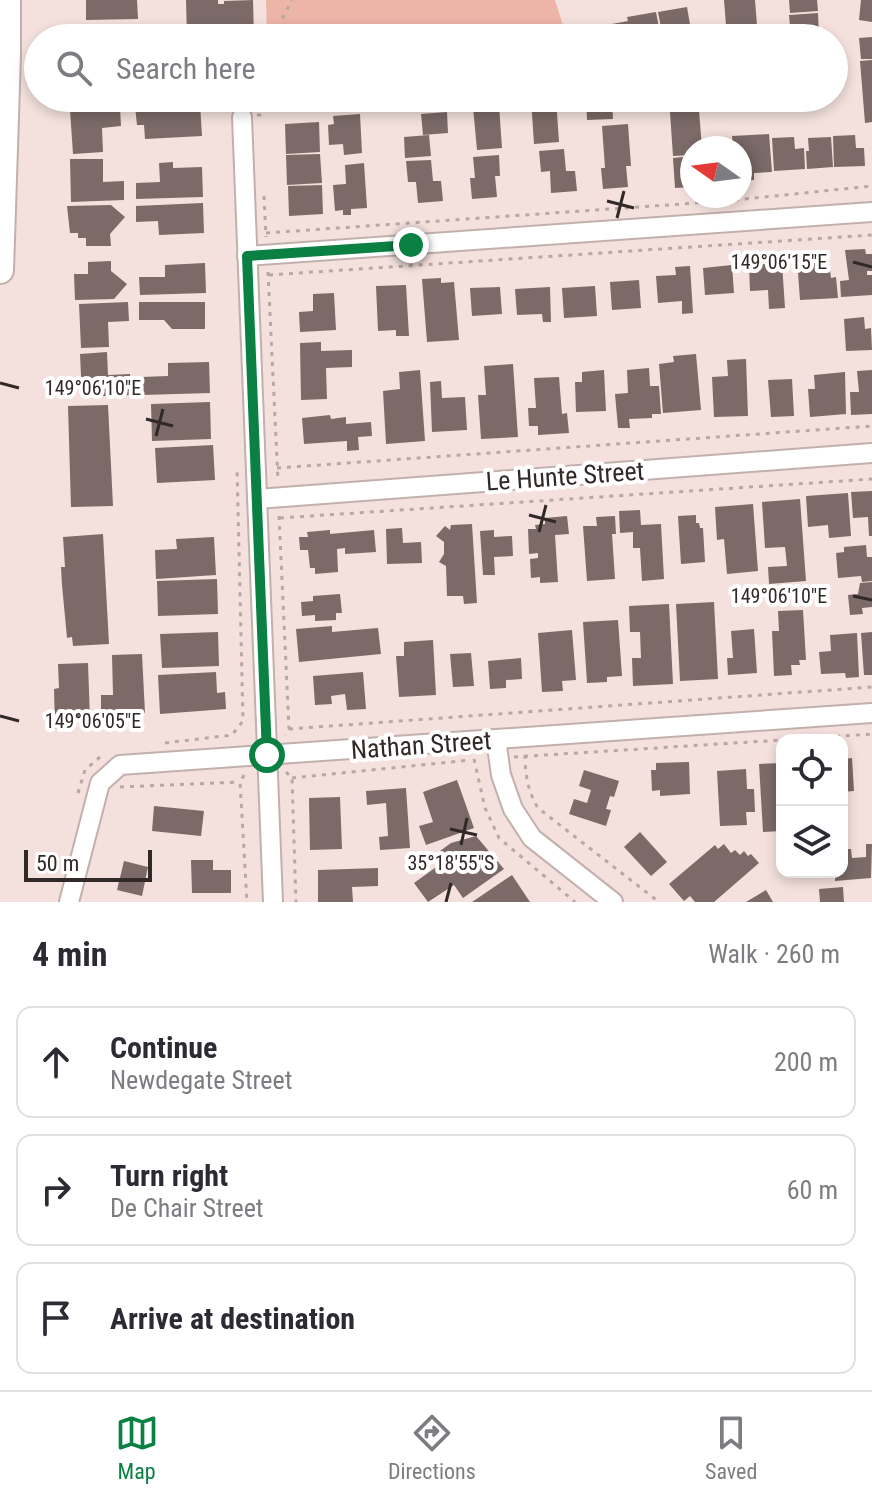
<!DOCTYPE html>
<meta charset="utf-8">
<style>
body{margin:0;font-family:"Roboto Condensed",sans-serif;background:#f7f7f7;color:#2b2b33}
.controls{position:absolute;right:24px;bottom:24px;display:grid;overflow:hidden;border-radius:16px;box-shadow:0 4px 12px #0003}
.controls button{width:72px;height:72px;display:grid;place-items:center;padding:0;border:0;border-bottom:2px solid #e1e1e2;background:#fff;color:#2b2b33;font:40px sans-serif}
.compass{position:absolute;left:680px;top:136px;width:72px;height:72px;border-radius:50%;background:#fff;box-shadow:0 4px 12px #0003;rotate:284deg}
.scale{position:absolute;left:24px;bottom:20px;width:128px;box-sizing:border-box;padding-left:8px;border:4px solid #302928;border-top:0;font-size:22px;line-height:28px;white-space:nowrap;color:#302928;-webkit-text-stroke:6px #fff;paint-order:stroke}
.stop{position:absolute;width:24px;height:24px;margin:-18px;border:6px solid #0b8043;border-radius:50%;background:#fff}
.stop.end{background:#0b8043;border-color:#fff;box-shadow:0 2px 8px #0008}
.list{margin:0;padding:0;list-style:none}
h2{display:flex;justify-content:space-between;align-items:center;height:104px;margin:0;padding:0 32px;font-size:34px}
h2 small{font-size:26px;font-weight:400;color:#7c7c81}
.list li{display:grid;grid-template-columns:52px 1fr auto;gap:24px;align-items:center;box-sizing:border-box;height:112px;margin:0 16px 16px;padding:0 16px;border:2px solid #e1e1e2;border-radius:16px}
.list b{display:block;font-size:30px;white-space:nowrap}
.list p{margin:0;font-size:26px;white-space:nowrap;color:#7c7c81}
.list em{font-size:26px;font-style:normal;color:#7c7c81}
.icon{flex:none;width:44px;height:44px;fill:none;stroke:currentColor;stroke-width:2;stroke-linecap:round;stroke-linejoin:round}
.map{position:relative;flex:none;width:872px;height:902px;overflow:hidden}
.search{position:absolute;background:#fff;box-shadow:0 4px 12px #0003;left:24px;right:24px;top:24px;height:88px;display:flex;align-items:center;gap:20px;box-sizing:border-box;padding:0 28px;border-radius:44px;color:#7c7c81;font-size:30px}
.sheet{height:488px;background:#fff}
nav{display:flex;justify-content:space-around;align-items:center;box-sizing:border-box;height:112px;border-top:2px solid #e1e1e2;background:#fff;font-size:22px;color:#7c7c81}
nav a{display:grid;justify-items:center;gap:4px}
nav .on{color:#0b8043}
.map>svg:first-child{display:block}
.green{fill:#edb4a8}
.building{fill:#7b6a67}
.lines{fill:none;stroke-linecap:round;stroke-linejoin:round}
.minor-casing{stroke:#c2b0ac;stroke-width:22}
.highway-casing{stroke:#c2b0ac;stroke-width:30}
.path{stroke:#b7a8a5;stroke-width:3;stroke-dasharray:4 6;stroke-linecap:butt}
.minor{stroke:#fff;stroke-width:18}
.highway{stroke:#fff;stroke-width:26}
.route{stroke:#0b8043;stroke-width:10}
.ticks{fill:none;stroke:#302928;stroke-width:3}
.labels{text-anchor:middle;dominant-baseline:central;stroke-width:8;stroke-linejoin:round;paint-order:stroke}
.street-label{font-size:26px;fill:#302928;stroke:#fff}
.ticks-label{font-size:20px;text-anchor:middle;fill:#302928;stroke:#fff;stroke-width:8;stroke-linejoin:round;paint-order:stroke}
</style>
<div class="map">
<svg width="872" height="902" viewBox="0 0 872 902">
<rect width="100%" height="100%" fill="#f4e1dd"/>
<g class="green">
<polygon points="266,0 555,0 567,38 267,38"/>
<polygon points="268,98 367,98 368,102 272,109"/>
</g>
<g class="building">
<polygon points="86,0 137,0 138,19 86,20"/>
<polygon points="186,0 218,0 218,4 224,4 224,1 253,0 254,38 187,38"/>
<polygon points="724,0 755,0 758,38 727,38"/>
<polygon points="789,0 817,0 818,11 790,13"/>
<polygon points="861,0 872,0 872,22 859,20"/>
<polygon points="687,7 692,36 663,38 658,12"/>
<polygon points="656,12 661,38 571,38 569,32 628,21 627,17"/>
<polygon points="818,13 819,36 791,38 789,15"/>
<polygon points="131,24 132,38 80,38 79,27"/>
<polygon points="872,37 872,59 861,59 859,38"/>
<polygon points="872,60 872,122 865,123 860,61"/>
<polygon points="556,98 559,142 534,144 531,99"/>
<polygon points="586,98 612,98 613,119 587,120"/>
<polygon points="669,98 698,98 702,148 692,148 692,155 673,156"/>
<polygon points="731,98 763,98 764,107 732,110"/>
<polygon points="200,103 202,136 145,139 144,125 137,125 135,106"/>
<polygon points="499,105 502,148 477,150 473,107"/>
<polygon points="120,107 121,126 102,128 103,152 73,154 70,110"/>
<polygon points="447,112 448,133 423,135 421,114"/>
<polygon points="360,114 362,153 344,155 343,144 329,145 328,125 334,124 333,116"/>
<polygon points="319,122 320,152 286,154 285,124"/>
<polygon points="628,124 631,166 626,166 628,187 603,189 601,168 605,168 602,126"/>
<polygon points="769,134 772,172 754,173 754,180 740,181 740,148 733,148 732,136"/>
<polygon points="429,135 431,156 405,158 404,137"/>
<polygon points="855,135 856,148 864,148 865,166 834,167 833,136"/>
<polygon points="794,137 795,149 804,148 805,169 774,171 772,138"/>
<polygon points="831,137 833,167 807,169 806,151 809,151 808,138"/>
<polygon points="564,149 566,171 575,171 577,191 551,193 550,171 541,172 539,151"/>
<polygon points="320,154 322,183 287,185 286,155"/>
<polygon points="499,155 500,176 495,176 497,197 472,199 470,178 475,178 473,157"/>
<polygon points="692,156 692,187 675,188 673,158"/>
<polygon points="70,159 103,159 103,182 124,181 124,200 71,202"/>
<polygon points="431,160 433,181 441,181 443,201 418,203 416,182 408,182 406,161"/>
<polygon points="173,162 173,168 202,167 203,197 136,199 136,183 160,182 159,163"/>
<polygon points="364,163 367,208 351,209 351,215 343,215 343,210 335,211 333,185 346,184 345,165"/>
<polygon points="322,185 323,214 289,216 288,186"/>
<polygon points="203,203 204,233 159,235 158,221 136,222 136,206"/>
<polygon points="111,205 125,217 110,234 111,246 86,246 86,238 78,238 78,233 70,233 67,206"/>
<polygon points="865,249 866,254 872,254 872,271 867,271 867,275 872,275 872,295 841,297 840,281 849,280 845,250"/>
<polygon points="826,257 827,270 830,270 831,278 836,277 838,298 800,300 797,259"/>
<polygon points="111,261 111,271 127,284 114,299 75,300 74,274 88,274 88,262"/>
<polygon points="205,263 206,293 140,295 139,277 165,277 165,265"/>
<polygon points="782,263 785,308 769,309 768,290 750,291 749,265"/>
<polygon points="732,265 734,293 705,295 703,268"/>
<polygon points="690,266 693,313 682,314 682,301 658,303 656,276 676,275 675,267"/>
<polygon points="441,278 441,283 454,282 459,340 427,342 422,279"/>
<polygon points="639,280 641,308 612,310 610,282"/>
<polygon points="406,285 409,336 396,336 396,330 378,331 376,286"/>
<polygon points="595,286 597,316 564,318 562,288"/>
<polygon points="500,287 502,314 472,316 470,288"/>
<polygon points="550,287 551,322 543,322 542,314 517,315 515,289"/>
<polygon points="334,293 336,330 300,332 299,312 313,311 313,294"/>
<polygon points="128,302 129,321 108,322 109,347 81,348 79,304"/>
<polygon points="139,302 205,302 205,329 172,329 164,320 139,320"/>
<polygon points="864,317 865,329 871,328 872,350 846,351 844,319"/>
<polygon points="321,342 321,351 352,350 352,367 326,368 327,399 301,400 300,343"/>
<polygon points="107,352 108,375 130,374 131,395 82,397 80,354"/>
<polygon points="696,354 701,410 663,413 659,364 674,362 673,356"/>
<polygon points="746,359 748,416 714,417 712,377 728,376 727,360"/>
<polygon points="209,362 210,393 143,395 142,377 168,376 168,363"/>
<polygon points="513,364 518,437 481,439 478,395 486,395 484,366"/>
<polygon points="649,368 650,386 659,386 661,414 652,414 652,418 629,419 630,428 618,428 615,394 628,393 627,370"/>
<polygon points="420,370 425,441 386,444 383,391 400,389 399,372"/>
<polygon points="604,370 606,411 576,412 575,382 582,382 582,372"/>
<polygon points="872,370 872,414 851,415 850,392 859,392 857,371"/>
<polygon points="845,372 846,414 810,417 808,389 815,389 814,375"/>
<polygon points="559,377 562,414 567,413 569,433 538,435 538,426 529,426 528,408 536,408 534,378"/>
<polygon points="792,379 794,416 771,417 768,380"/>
<polygon points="441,381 442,398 465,397 467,430 432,432 430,382"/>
<polygon points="210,402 211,439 152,441 151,404"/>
<polygon points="108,405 113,506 71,507 68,406"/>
<polygon points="330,415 331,419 346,417 346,424 371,422 372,436 358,437 359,450 347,451 347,441 304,444 302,418"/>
<polygon points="213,445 215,480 157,483 155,448"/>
<polygon points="872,491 872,536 869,536 868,517 853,518 851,492"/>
<polygon points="848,493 851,536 829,538 828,525 808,527 806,496"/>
<polygon points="800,499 806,581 769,584 768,567 787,566 785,547 765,548 762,502"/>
<polygon points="753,504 758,571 727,574 724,539 717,540 715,507"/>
<polygon points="640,510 641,525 661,524 664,579 642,581 640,548 633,548 633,532 620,533 619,511"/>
<polygon points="696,515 696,523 699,523 700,528 703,528 705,562 681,564 678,516"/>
<polygon points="567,516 569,534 555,535 558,582 540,583 540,577 531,578 530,559 538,558 538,553 529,554 528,529 536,529 535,525 545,524 545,518"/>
<polygon points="615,516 616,534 612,534 615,579 587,581 583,526 597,526 596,517"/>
<polygon points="472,524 477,603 464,604 463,596 447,596 446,566 439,562 444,554 444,542 436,536 445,526 450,530 451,525"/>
<polygon points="402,528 403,543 421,542 422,563 387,564 386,529"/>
<polygon points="330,530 330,534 374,530 376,552 345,554 345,548 337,549 338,572 315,574 315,568 310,568 308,550 300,550 299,537 308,537 307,532"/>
<polygon points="494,530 494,537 512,536 513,556 494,557 495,575 483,575 480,531"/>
<polygon points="103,534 109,644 73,646 72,637 67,638 62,585 61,567 65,567 63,537"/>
<polygon points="214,537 216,575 156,579 155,550 177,549 176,539"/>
<polygon points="866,545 867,557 872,557 872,581 862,582 861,576 838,578 836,553 844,552 844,547"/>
<polygon points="217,579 218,614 158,616 157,581"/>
<polygon points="872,582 872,607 862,608 863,614 850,615 848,595 858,594 860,583"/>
<polygon points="340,594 342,613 336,613 336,620 315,621 315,615 302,616 301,602 313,601 313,596"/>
<polygon points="714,602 718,679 680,681 676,604"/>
<polygon points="669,604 673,684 633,686 632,658 641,658 640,632 630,632 629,606"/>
<polygon points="803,610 806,660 799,660 800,665 791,665 792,675 774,676 772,631 779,631 778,611"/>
<polygon points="618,620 622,676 607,677 607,682 587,683 583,622"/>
<polygon points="332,626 332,632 378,628 381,654 299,662 296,629"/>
<polygon points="754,629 757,673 728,675 727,658 733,658 731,631"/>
<polygon points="572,630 576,680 562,681 563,691 542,692 538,633"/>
<polygon points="218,632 219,666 162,668 160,634"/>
<polygon points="872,632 872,675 864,675 861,633"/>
<polygon points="857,633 859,677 846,678 845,673 821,674 819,652 831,651 830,635"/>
<polygon points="433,640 436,695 399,697 396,656 404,656 404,642"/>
<polygon points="471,653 474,686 453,687 450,654"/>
<polygon points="142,654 145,713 101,715 101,695 113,695 112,655"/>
<polygon points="521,658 522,679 506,680 506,688 490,689 488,661"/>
<polygon points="88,663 90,720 69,721 69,728 55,729 54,689 59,688 58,664"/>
<polygon points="216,672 217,693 225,692 226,709 160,714 158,675"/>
<polygon points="363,672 366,709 347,710 345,694 331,696 332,704 315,705 313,676"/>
<polygon points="852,758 854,791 842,792 842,759"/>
<polygon points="689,762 690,794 660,796 660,790 652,791 651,770 656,770 656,763"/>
<polygon points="782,763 782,831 763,832 759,764"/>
<polygon points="746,769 747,789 754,789 755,812 746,812 747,825 720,826 717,771"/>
<polygon points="584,770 619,781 614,797 610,796 606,809 611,810 606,826 569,814 574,799 587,803 591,790 579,786"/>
<polygon points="457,780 474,828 426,845 419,826 433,822 423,792"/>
<polygon points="406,788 410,848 380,850 379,837 388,836 386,803 367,805 366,791"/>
<polygon points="340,797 342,849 310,850 309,798"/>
<polygon points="154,806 204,811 201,836 152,831"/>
<polygon points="640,832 667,862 651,876 624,847"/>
<polygon points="476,836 504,869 463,898 454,885 428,902 414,883 439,865 433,856 451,843"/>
<polygon points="724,844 731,853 735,850 740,855 744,851 748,856 751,854 759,863 714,902 695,902 690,896 684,901 669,884 715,845 718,849"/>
<polygon points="866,844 872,844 871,878 835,881 835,872 842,872 842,849 851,849 852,858 866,857"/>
<polygon points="191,860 213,860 213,870 231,870 231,893 192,893"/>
<polygon points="124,861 148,867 142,896 117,890"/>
<polygon points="378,868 378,886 352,887 353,902 318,902 318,870"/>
<polygon points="512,875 530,902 472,902"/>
<polygon points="843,887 844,902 820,902 819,889"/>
<polygon points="766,890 773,902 746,902"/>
</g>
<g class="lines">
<defs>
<g id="minor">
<polyline points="242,117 273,902"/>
<polyline points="247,256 872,212"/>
<polyline points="257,499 872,453"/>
<polyline points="496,739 501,775 513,809 532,838 613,902"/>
<polyline points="69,902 100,783 120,765 872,713"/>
</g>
<polyline id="highway" points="0,270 7,55 7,0"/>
</defs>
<use href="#minor" class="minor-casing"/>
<use href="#highway" class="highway-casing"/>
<g class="path">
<polyline points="279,38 280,23 292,0"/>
<polyline points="257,115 260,115 273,98"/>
<polyline points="264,196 266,237"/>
<polyline points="266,233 725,201 872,186"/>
<polyline points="268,272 278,480"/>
<polyline points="269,275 872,235"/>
<polyline points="277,468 872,426"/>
<polyline points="279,516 289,729 285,735"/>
<polyline points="280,518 872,479"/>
<polyline points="289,729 872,687"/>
<polyline points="786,740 872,734"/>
<polyline points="165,743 232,735 243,721 237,467"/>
<path d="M525,755C525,774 528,792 538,808L659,902"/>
<polyline points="514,757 782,740"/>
<polyline points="474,759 485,808 499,838 575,902"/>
<polyline points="286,772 292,778 296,902"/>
<polyline points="244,775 240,782 247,902"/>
<polyline points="292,778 471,760"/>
<polyline points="120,787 240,782"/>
<polyline points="78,793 85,770 100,757"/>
</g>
<use href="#minor" class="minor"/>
<use href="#highway" class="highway"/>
</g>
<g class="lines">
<polyline class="route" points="267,755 247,256 411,245"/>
</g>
<path class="ticks" d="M607,201L634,208M617,218L624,191M853,262L872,267M0,383L19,388M146,419L173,426M156,436L163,409M529,515L556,522M539,532L546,505M853,596L872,600M0,716L19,721M450,829L477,835M461,845L467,818M446,902L451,883"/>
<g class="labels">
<g class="street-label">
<text transform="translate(565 476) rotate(-4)">Le Hunte Street</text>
<text transform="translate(421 745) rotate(-4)">Nathan Street</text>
</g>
</g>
<g class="ticks-label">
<text x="779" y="269">149°06'15"E</text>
<text x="93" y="395">149°06'10"E</text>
<text x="779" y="603">149°06'10"E</text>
<text x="93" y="728">149°06'05"E</text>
<text x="451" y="870">35°18'55"S</text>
</g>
</svg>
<div class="controls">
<button><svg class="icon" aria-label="locate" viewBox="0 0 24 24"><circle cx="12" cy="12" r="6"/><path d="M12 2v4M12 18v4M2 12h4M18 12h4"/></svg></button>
<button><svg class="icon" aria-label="layers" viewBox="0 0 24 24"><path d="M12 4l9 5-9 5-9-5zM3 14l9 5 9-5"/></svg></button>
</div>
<svg class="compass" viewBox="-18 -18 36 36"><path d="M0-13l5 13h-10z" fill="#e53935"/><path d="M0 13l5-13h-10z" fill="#7c7c81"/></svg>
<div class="scale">50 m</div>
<div class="stop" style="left:267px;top:755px"></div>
<div class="stop end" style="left:411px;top:245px"></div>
<div class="search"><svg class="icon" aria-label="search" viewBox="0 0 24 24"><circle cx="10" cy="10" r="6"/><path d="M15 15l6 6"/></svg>Search here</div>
</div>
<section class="sheet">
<h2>4 min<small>Walk · 260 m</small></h2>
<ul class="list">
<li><svg class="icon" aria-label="ahead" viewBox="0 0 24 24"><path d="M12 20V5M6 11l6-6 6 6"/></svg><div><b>Continue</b><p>Newdegate Street</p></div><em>200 m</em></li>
<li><svg class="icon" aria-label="right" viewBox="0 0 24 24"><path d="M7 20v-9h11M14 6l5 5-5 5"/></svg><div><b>Turn right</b><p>De Chair Street</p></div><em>60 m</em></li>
<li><svg class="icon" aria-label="arrive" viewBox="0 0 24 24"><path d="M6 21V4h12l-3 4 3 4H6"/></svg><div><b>Arrive at destination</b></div></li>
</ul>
</section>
<nav>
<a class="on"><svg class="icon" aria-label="map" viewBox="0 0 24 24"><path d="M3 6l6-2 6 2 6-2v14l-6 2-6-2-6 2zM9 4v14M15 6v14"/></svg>Map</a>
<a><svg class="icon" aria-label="directions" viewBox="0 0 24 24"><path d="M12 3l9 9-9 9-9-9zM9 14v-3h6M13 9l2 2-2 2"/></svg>Directions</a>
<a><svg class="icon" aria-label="saved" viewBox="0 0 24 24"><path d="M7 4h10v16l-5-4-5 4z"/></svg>Saved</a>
</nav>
